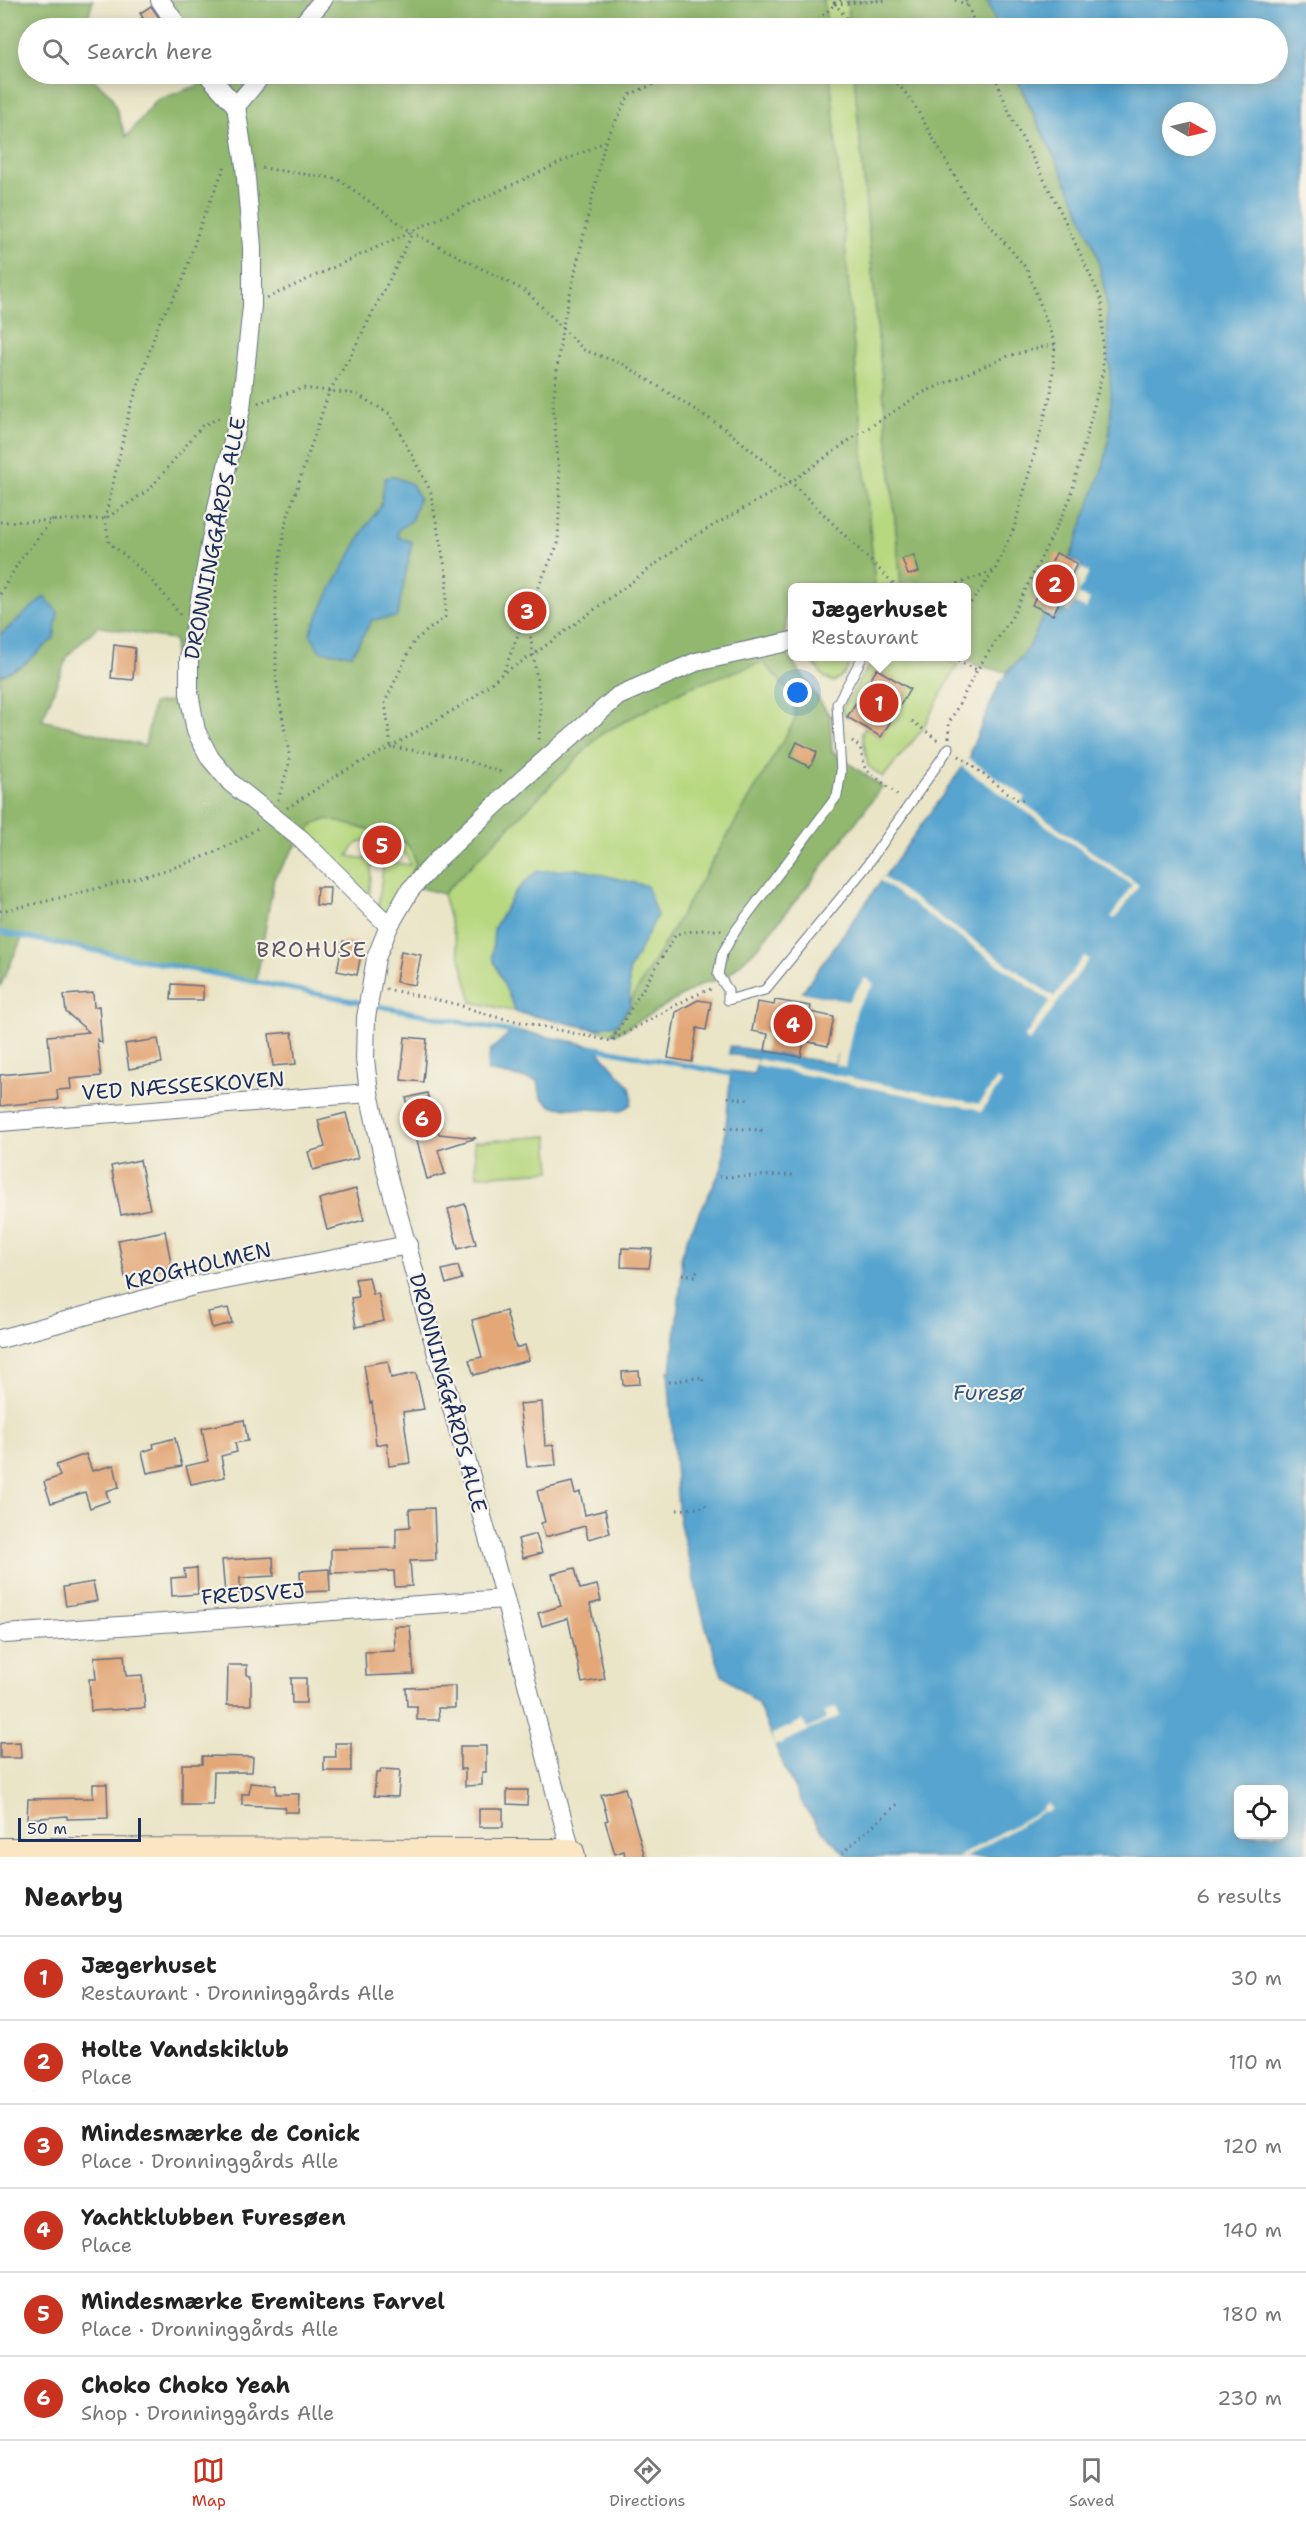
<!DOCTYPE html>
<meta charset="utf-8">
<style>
body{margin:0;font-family:"Shantell Sans",sans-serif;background:#f6f6f6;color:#222}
.controls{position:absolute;right:18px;bottom:18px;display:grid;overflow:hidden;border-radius:9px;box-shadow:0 3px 15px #0003}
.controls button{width:54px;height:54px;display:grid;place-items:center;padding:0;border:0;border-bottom:2px solid #e0e0e0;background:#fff;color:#222;font:30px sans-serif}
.compass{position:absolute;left:1162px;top:102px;width:54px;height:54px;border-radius:50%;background:#fff;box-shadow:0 3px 15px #0003;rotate:98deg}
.scale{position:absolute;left:18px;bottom:15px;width:123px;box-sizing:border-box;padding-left:6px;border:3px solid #1b2f5e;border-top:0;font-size:16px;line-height:21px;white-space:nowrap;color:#1b2f5e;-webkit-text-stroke:4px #f7f3e8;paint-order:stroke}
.you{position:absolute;left:798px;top:693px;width:21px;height:21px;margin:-15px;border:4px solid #fff;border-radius:50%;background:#1a73e8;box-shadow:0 0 0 9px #1a73e833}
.badge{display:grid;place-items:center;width:39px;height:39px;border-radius:50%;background:#c8321e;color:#fff;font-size:20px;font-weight:700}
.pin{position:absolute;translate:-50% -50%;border:3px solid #fff;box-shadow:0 2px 6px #0006}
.popup{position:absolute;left:788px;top:583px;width:183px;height:78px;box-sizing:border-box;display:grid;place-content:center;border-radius:9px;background:#fff;filter:drop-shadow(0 2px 4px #0005);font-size:20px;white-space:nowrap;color:#767676}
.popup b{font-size:22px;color:#222}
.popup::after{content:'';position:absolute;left:50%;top:100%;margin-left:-12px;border:12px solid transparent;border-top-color:#fff}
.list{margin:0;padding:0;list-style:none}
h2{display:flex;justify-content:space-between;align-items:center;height:78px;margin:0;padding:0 24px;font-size:26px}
h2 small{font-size:20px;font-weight:400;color:#767676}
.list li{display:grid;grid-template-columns:39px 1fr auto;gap:18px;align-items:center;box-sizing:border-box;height:84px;padding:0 24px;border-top:2px solid #e0e0e0}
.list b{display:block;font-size:22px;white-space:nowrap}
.list p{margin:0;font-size:20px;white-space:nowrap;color:#767676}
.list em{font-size:20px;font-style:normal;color:#767676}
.icon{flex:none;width:33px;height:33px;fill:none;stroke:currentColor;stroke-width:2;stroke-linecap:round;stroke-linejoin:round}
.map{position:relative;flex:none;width:1306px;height:1857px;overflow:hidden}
.search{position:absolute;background:#fff;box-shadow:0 3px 15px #0003;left:18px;right:18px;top:18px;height:66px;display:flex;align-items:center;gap:15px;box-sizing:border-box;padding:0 21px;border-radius:33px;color:#767676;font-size:22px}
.sheet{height:582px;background:#fff}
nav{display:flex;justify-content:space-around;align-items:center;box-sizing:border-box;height:84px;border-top:2px solid #e0e0e0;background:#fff;font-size:16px;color:#767676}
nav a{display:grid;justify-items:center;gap:3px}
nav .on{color:#c8321e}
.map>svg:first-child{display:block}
.green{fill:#b7d87f;stroke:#69846e;stroke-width:1.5}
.forest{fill:#91b86e;stroke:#567466;stroke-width:1.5;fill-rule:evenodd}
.water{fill:#56a4cf;stroke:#386a96;stroke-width:1.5;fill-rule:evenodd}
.pier{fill:#eae5c7}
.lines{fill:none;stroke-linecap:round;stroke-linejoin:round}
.stream{stroke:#56a4cf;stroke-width:5}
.building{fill:#e3a778}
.lane-casing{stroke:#636f83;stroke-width:11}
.street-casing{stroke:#636f83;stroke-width:20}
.secondary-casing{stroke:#636f83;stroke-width:28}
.path{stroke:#636f83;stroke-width:3;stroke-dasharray:1.5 4.5;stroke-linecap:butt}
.lane{stroke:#fff;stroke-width:9}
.street{stroke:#fff;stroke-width:18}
.secondary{stroke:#fbe6c4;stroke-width:26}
.labels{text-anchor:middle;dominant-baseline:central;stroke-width:4.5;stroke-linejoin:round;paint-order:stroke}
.street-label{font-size:21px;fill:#1b2f5e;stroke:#f7f3e8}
.neighbourhood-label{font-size:22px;letter-spacing:1.5px;fill:#615967;stroke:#f7f3e8}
.water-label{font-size:22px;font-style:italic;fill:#305886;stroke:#f7f3e8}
</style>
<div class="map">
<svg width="1306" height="1857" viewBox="0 0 1306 1857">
<rect width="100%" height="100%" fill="#f7f3e8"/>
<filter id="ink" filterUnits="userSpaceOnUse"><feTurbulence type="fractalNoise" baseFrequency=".0167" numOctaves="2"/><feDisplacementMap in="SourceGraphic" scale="12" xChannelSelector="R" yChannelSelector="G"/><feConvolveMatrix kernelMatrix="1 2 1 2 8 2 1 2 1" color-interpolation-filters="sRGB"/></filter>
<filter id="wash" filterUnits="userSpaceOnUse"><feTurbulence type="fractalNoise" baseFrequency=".008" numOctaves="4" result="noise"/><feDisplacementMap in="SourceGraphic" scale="24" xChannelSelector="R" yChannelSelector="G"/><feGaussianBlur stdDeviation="1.35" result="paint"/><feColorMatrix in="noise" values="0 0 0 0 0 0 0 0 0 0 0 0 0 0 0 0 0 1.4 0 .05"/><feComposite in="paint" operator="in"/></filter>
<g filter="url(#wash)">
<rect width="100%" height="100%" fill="#eae5c7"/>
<g class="green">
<polygon points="824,0 847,0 850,28 827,28"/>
<polygon points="830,74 854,74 901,584 875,587"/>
<path d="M809,657H850C850,670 844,675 833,682L824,677Z"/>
<polygon points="879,657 934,657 958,664 921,731 883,777 868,766 862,733 865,728 881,737 910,689 877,669 847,717 841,710 869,666"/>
<polygon points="763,661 794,697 796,720 612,1033 472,1002 443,894 601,734 687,688"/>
<path d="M328,819C349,824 390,830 406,843C412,848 414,857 416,864L389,915L378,908L384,861L410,865C404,837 361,826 348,856L372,860L369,898L304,834L316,823Z"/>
<polygon points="548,1136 551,1171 477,1176 474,1142"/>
</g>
<g class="forest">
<path d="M0,0H93L85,28H28V74H87L111,95L126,137L157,100L197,86L207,74H830L875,587L792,588V608L787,609L784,649L830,716L832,751L882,787L809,884L760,945L725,978L704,983L618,1033H612L795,720L794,697L763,662L687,688L601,734L443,894L406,884L416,864L413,854L407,844L395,837L328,819L316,823L304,834L274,878L256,983L22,938L0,987V676L22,666L44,597L0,635ZM385,478L412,484L419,498L411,521L397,530L398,537L412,543L397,616L372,620L366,527L381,506ZM98,626L175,640L172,701L153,704L145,746L42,720L68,655Z"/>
<polygon points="167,0 824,0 827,28 185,28"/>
<polygon points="847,0 987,0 998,28 850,28"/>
<path d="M854,74H1015C1039,136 1079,192 1097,256C1112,309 1118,411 1104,464C1094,503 1077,542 1060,579C1050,601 1042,628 1028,649C1022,657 1013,665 1006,672L975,665L962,657L966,656V588L920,587L917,581L901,584Z"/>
</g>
<g class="water">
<path d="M987,0H1306V1857H848L822,1830L805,1808L787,1773L757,1702L722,1675L706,1628L679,1520L668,1371L671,1370L682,1274L681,1258L688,1236L722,1168L731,1071L754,1074L758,1059L729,1054L730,1046L835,1064L848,1001L802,992L972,754L970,752L1000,682L1028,649L1044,615L1055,619L1082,565L1070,559L1104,464L1110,434L1111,397L1106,296L1097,255L1078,206L1015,74H1278V28H998ZM1171,111H1207V147H1171ZM1238,1790H1284V1834H1238Z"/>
<polygon points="392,476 412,484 419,498 411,521 398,530 398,537 412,542 397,617 372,620 352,655 320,651 310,633 332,587 366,527 381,506 385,478"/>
<polygon points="44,597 58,612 54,638 22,666 0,676 0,635"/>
<polygon points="579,869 647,886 657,916 629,971 630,1006 617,1024 596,1029 516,1012 492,957 494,928 515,892 537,871"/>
<polygon points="512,1031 524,1032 594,1046 630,1087 632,1096 631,1104 621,1111 553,1107 541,1097 538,1081 487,1071 490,1051"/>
</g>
<g class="pier">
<polygon points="1081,568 1089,572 1078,594 1090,600 1086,609 1074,603 1069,612 1061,608"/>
<polygon points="968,758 1025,797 1022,802 1139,885 1115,919 1111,917 1132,885 962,767"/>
<polygon points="883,877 1054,997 1084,956 1089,959 1029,1042 1024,1038 1050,1001 880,881"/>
<polygon points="865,978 874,984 857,1007 845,1067 835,1065 837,1054 834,1053 845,1003 800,994 802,992 848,1001"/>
<polygon points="758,1059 979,1104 997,1079 1002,1082 981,1112 976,1109 756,1065"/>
<polygon points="836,1707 840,1716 775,1746 771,1735 803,1720 807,1729 827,1719 825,1712"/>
<polygon points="1048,1803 1052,1809 1046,1813 1044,1811 966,1857 958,1857 1043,1809 1042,1807"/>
</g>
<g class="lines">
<g class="stream">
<polyline points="0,932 517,1033"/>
<polyline points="591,1047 731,1074"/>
</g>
</g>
<g id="blocks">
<g class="building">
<polygon points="151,6 166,28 127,28 143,18 140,13"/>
<polygon points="1056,553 1077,563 1053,615 1032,605"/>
<polygon points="914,555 919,572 908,575 902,559"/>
<polygon points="114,645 135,648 133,680 111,678"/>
<polygon points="877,669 910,689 881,737 847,717"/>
<polygon points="797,742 817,752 810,767 790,757"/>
<polygon points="317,887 330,887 329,906 316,905"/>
<polygon points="343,941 363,944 357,975 337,971"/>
<polygon points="401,951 421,955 415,985 396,982"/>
<polygon points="172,984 203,986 203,1000 171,1000"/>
<polygon points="93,993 94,1007 99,1006 102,1043 97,1039 101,1076 70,1079 71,1089 57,1090 58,1100 0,1106 0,1075 51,1070 48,1036 89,1032 66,1012 64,995"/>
<polygon points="698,1000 711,1002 706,1030 697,1028 692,1062 668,1058 676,1012"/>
<polygon points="775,1000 811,1006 810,1012 834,1017 828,1046 804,1041 801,1057 765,1051 768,1034 752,1031 757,1002 774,1005"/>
<polygon points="292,1032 296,1064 273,1066 269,1034"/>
<polygon points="405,1037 427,1039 423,1082 401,1080"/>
<polygon points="158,1039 162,1063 129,1069 125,1044"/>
<polygon points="427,1093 439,1134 476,1138 438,1150 445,1174 427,1179 406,1098"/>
<polygon points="346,1113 358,1158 313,1170 308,1152 325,1147 318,1120"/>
<polygon points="140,1160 150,1209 121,1215 111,1166"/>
<polygon points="356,1189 364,1220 327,1230 319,1199"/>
<polygon points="465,1204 476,1244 458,1249 448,1209"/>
<polygon points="165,1231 172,1268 125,1277 118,1240"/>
<polygon points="622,1248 652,1249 649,1268 621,1267"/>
<polygon points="458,1266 462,1279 446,1284 442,1270"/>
<polygon points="369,1277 373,1295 378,1293 384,1321 356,1327 351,1298 359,1297 355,1279"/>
<polygon points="228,1308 232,1323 212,1328 208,1312"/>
<polygon points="506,1311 516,1348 525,1345 529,1360 474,1375 469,1360 482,1357 472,1320"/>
<polygon points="388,1361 391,1378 416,1373 424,1409 403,1412 410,1463 389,1466 387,1443 376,1445 372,1402 370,1403 364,1365"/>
<polygon points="639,1371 640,1384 623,1385 622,1372"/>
<polygon points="542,1402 545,1446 554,1445 556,1465 527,1467 519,1404"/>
<polygon points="244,1420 248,1441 235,1443 237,1452 221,1456 225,1477 191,1484 186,1466 208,1461 202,1428"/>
<polygon points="175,1438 182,1466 147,1473 142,1452 154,1448 153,1444"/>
<polygon points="86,1454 92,1471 114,1465 119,1487 106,1491 109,1501 90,1508 85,1492 51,1503 44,1482 60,1476 56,1465"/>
<polygon points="572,1482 575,1494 580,1492 585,1515 605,1510 610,1533 588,1539 585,1526 545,1537 541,1523 545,1522 537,1491"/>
<polygon points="434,1508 436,1560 410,1561 412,1586 395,1587 394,1571 331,1573 331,1549 396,1548 396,1528 410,1527 409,1509"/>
<polygon points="536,1534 542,1553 523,1558 518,1539"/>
<polygon points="273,1557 274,1576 240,1578 240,1594 225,1594 222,1560"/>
<polygon points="197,1568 198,1594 172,1596 171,1578 185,1577 184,1569"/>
<polygon points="575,1568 580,1589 597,1585 601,1601 590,1604 605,1679 582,1683 568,1618 542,1626 538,1613 561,1606 552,1574"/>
<polygon points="329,1569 330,1591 301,1592 300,1571"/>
<polygon points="93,1582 97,1601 66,1606 63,1587"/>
<polygon points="394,1626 410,1626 414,1674 366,1676 365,1652 395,1651"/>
<polygon points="124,1655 126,1676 142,1675 145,1708 91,1711 89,1679 96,1679 94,1657"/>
<polygon points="228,1665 247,1665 247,1675 251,1676 251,1705 227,1705"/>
<polygon points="291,1678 306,1678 306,1703 292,1703"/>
<polygon points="455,1686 455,1708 438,1708 439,1720 417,1720 417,1706 407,1706 406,1688"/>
<polygon points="20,1742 21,1758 0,1758 0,1743"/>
<polygon points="335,1743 351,1743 351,1771 324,1771 324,1757 336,1757"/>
<polygon points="460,1746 486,1746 486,1772 482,1772 482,1785 465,1786 465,1769 460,1769"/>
<polygon points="202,1756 253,1757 252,1772 214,1772 213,1805 182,1805 182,1764 202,1764"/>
<polygon points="381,1769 400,1770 398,1797 374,1796 376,1773 380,1773"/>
<polygon points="250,1783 276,1785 276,1794 299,1794 298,1812 285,1812 285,1807 242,1805 242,1794 249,1794"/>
<polygon points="93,1784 107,1784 108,1818 67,1819 67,1816 27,1819 28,1799 93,1798"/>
<polygon points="625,1788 645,1857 625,1857 624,1851 615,1854 605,1821 608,1820 601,1795"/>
<polygon points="507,1790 528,1790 527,1805 507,1804"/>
<rect x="479" y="1809" width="24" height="18"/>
</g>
</g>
</g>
<g filter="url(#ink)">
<use href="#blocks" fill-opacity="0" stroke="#636f83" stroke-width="1.5"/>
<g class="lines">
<defs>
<polyline id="lane" points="863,656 837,704 841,772 837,796 736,930 722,954 718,975 728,990 728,1000 765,990 865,868 949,748"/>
<g id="street">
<polyline points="160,0 179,28"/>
<polyline points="299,28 323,0"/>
<polyline points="207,74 236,106 245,166 252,247 252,306 241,409 218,503 189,658 189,693 196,731 210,758 231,783 301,839 389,926"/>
<polyline points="236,106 263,74"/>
<polyline points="0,1122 369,1093"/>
<polyline points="0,1339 193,1286 408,1245"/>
<polyline points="5,1634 505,1599"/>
<polyline points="571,1852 505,1599 387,1174 369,1093 365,1059 366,1018 376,958 389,926 410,890 440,857 523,779 618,696 696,662 792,641"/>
</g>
<polyline id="secondary" points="0,1851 571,1852 572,1857"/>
</defs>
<use href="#lane" class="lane-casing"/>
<use href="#street" class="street-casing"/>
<use href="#secondary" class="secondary-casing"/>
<g class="path">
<polyline points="841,0 835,4 855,28"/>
<polyline points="955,0 967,5"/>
<polyline points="966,0 976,28"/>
<polyline points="835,4 887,0"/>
<polyline points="810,28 835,4 833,0"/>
<polyline points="890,74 912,101 967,198 1027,269 1055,344 1051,393 1014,528 995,570 966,609"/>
<polyline points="262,168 338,179 413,233 527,292 584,350 623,364 724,428 791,482 893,583 894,588"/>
<polyline points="267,298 605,142 629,95 676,74"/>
<polyline points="258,403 303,388 356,394 390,414 430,490 447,577 445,617 414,641 385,702 391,747 452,756 504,773"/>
<polyline points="0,522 105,519 150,489 202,426 221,417"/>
<polyline points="946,588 993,571"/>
<polyline points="0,594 20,560 53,519"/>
<polyline points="527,613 541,707 539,743"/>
<path d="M180,615C160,587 137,564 109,543L105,519L129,412L160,320L182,283L200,226L226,163"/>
<polyline points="947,656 977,670"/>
<polyline points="504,671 527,611 558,544 560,483 553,403 562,329 605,142"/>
<polyline points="912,721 939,741"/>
<polyline points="949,738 949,723 977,670 1013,615 1070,499 1103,371 1102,301 1059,208 1011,117 994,74"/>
<polyline points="852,741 860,747 865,768 900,797"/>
<polyline points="959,756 1016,799 1021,801 1025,797"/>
<polyline points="278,800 290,760 276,679 276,583 286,521 329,392 351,355 413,233"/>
<polyline points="287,808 344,771 391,747 472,699 503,673 533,655 691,538 791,482 851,439 924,392 1008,356 1055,344"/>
<path d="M0,911C34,905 66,896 99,888C154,874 213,860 259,827"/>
<polyline points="386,989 456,1004 492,1016 611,1041 689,998 713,988"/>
<polyline points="612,1040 676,934 699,930 723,930"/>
<polyline points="728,1097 751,1100"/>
<polyline points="725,1128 761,1130 761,1133"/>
<polyline points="719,1177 793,1175 794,1179"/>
<polyline points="682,1274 696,1276 697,1269"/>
<polyline points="669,1382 702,1377 703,1382"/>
<polyline points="677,1510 706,1507 705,1503"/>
<polyline points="842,1853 900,1802"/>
</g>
<use href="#lane" class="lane"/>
<use href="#street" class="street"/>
<use href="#secondary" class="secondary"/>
</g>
</g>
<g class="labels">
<g class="street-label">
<text transform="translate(215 538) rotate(-79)">DRONNINGGÅRDS ALLE</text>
<text transform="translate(183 1086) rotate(-4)">VED NÆSSESKOVEN</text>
<text transform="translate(198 1266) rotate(-13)">KROGHOLMEN</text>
<text transform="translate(448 1393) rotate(75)">DRONNINGGÅRDS ALLE</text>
<text transform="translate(253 1594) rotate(-4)">FREDSVEJ</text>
</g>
<g class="neighbourhood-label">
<text x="312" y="949">BROHUSE</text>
</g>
<g class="water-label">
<text x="988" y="1392">Furesø</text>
</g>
</g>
</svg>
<div class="controls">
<button><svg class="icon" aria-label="locate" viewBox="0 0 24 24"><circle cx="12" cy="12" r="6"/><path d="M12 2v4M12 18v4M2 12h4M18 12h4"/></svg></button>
</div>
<svg class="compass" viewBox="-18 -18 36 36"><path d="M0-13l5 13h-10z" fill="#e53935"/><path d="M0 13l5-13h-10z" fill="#767676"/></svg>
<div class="scale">50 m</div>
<div class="you"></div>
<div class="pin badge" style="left:879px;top:703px">1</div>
<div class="popup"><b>Jægerhuset</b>Restaurant</div>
<div class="pin badge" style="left:1055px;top:584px">2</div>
<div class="pin badge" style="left:527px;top:611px">3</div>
<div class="pin badge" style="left:793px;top:1024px">4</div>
<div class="pin badge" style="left:382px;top:845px">5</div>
<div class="pin badge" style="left:422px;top:1118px">6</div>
<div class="search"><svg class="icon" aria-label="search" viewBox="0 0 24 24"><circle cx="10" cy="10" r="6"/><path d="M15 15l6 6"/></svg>Search here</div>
</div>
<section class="sheet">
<h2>Nearby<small>6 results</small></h2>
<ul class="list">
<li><span class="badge">1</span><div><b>Jægerhuset</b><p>Restaurant · Dronninggårds Alle</p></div><em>30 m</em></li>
<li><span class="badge">2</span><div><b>Holte Vandskiklub</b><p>Place</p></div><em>110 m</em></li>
<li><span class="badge">3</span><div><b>Mindesmærke de Conick</b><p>Place · Dronninggårds Alle</p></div><em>120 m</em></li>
<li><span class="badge">4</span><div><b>Yachtklubben Furesøen</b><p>Place</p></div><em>140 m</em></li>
<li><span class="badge">5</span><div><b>Mindesmærke Eremitens Farvel</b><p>Place · Dronninggårds Alle</p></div><em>180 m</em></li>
<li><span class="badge">6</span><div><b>Choko Choko Yeah</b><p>Shop · Dronninggårds Alle</p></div><em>230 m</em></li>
</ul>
</section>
<nav>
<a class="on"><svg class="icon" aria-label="map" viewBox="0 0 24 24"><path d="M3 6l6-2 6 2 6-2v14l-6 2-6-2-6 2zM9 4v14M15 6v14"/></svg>Map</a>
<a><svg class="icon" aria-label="directions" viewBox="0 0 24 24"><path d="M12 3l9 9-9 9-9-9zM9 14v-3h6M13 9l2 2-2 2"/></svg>Directions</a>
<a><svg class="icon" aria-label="saved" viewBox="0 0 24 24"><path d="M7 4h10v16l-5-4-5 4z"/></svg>Saved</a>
</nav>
